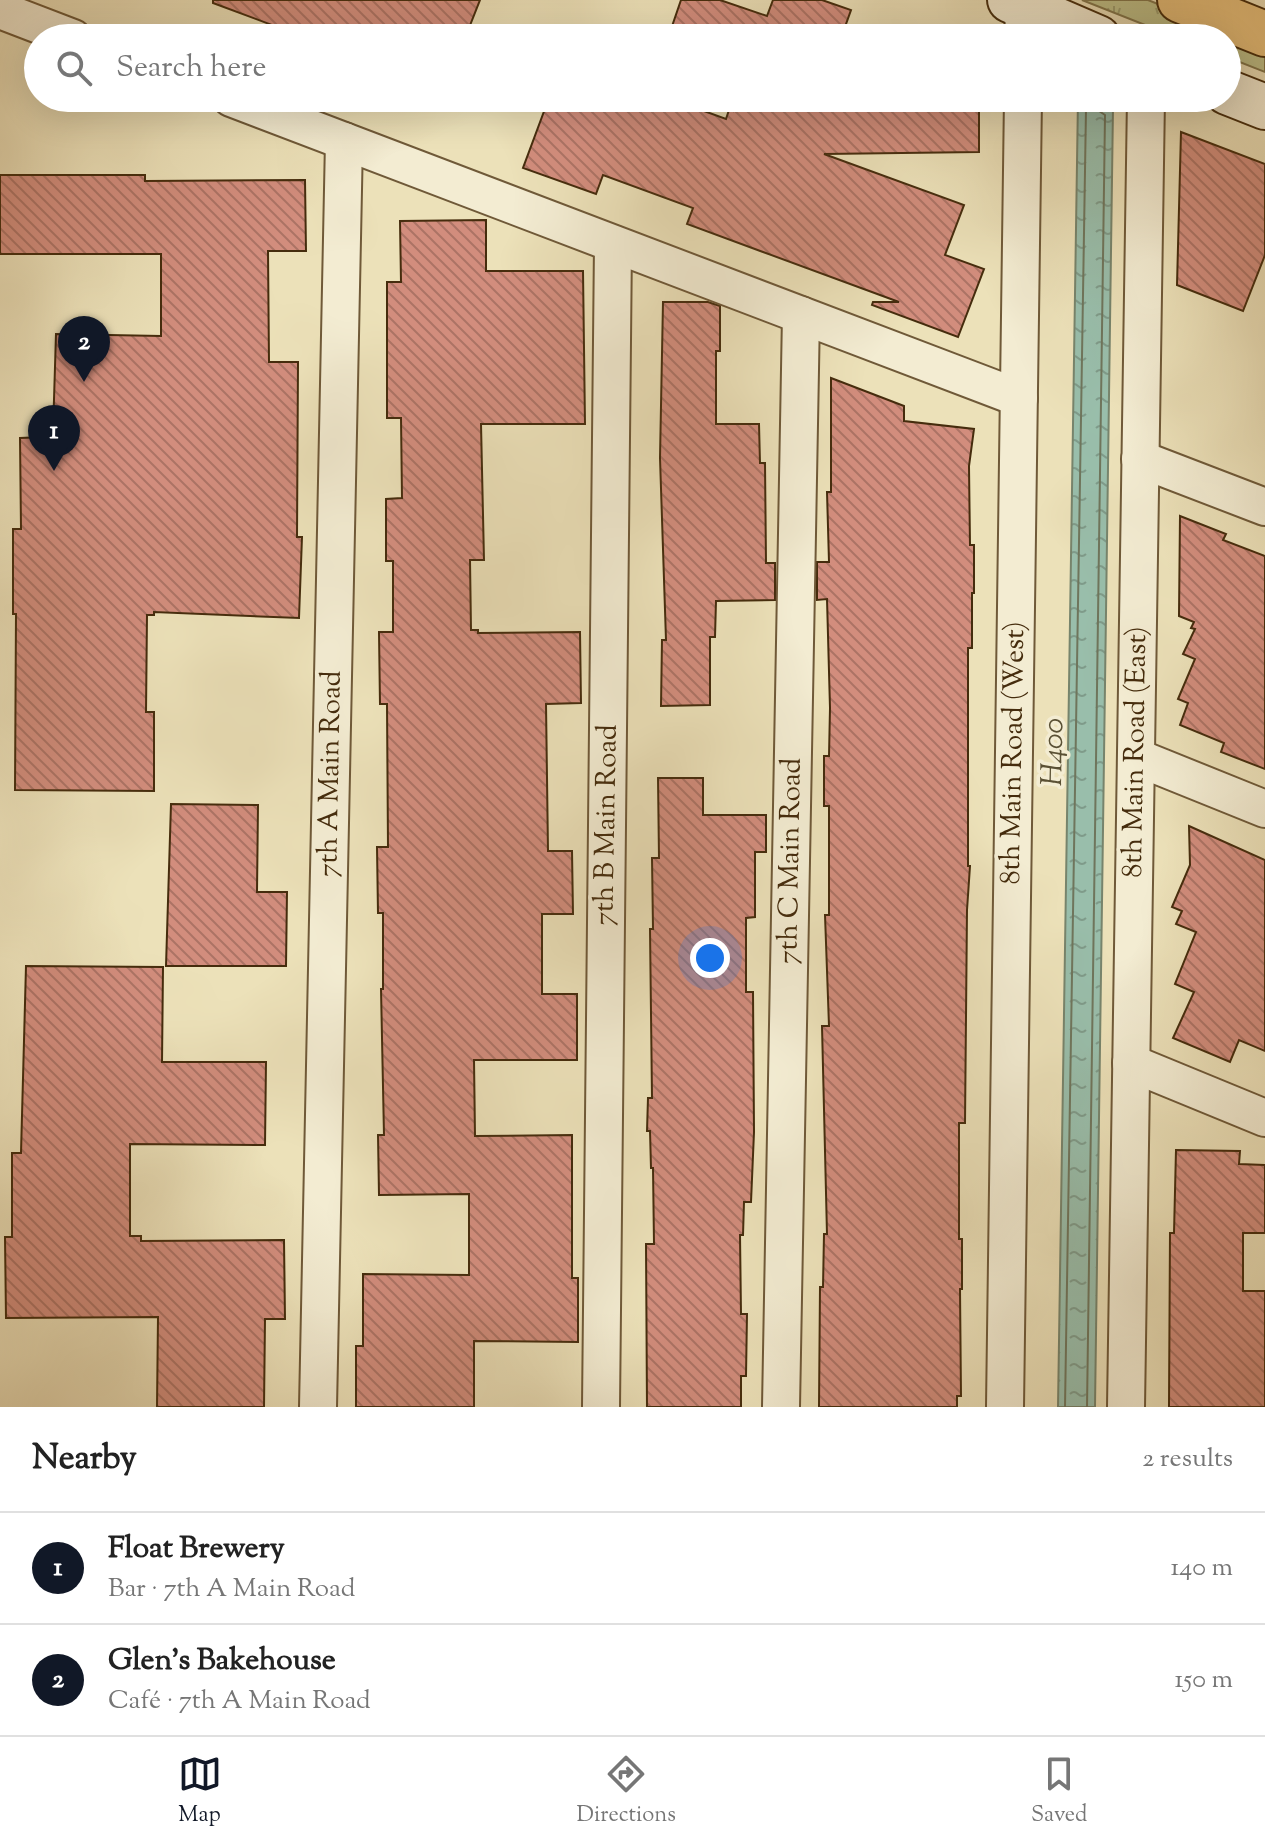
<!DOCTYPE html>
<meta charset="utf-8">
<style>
body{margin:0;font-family:"Sorts Mill Goudy",serif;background:#f2f2f2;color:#222}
.you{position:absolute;left:710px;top:958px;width:28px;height:28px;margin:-20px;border:6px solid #fff;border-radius:50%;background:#1a73e8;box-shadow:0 0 0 12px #1a73e833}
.badge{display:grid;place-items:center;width:52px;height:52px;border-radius:50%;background:#111827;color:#fff;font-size:26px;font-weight:700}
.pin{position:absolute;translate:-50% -66px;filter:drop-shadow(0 2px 4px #0008)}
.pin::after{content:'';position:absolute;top:42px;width:28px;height:24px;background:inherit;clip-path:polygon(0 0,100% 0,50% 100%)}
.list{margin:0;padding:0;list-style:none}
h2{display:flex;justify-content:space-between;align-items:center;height:104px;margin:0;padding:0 32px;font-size:34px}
h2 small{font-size:26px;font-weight:400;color:#767676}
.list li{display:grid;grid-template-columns:52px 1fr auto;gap:24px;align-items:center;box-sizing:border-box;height:112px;padding:0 32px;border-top:2px solid #e0e0e0}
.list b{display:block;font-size:30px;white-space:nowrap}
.list p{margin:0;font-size:26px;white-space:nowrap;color:#767676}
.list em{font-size:26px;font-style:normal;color:#767676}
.icon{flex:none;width:44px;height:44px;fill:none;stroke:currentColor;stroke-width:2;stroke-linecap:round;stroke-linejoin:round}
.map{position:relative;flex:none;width:1265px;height:1407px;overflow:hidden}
.search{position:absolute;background:#fff;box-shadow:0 8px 32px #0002;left:24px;right:24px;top:24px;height:88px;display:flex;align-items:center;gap:20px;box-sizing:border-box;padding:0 28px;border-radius:44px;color:#767676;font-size:30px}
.sheet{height:328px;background:#fff}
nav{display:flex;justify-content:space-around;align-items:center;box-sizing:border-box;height:112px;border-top:2px solid #e0e0e0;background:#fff;font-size:22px;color:#767676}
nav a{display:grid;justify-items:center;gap:4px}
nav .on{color:#111827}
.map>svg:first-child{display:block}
.grass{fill:url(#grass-tufts);stroke:#81764c;stroke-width:2}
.water{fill:url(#water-ripples);stroke:#77846c;stroke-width:2}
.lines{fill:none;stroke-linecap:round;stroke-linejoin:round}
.shore{stroke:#6f755c;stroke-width:2}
.building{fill:url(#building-back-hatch);stroke:#452c0d;stroke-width:2}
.street-casing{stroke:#6f5938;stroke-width:40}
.secondary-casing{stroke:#452c0d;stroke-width:48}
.highway-casing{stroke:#452c0d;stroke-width:48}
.street{stroke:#f3ecd2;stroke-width:36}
.secondary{stroke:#f3ecd2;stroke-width:44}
.highway{stroke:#e6c07c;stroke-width:44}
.labels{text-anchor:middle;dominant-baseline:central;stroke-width:7;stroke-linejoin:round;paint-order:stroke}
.street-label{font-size:28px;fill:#452c0d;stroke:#f3ecd2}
.water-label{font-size:30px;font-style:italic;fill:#5a5034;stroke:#f3ecd2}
</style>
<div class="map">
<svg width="1265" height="1407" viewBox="0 0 1265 1407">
<defs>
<pattern id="grass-tufts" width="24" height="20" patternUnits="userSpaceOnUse" patternTransform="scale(2)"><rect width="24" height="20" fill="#bdc18b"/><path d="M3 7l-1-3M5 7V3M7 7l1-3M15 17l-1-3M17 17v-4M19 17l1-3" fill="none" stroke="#9b9d70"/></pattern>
<pattern id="water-ripples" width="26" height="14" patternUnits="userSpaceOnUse" patternTransform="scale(2)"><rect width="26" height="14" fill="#99beab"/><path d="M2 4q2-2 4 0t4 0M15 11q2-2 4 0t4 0" fill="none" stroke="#7f9b8a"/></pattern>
<pattern id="building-back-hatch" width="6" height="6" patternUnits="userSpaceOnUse" patternTransform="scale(2)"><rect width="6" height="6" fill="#d28d7d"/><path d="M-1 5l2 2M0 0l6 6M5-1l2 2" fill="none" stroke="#ac7365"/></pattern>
</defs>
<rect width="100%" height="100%" fill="#ece1b9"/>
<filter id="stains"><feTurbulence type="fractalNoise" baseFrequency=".0025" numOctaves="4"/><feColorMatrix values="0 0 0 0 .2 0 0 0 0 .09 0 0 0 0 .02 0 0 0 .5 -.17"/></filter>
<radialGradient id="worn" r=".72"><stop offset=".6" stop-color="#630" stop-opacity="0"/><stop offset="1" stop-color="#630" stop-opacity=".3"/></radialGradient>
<polygon class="grass" points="1082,0 1148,0 1265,47 1265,72 1227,57 1227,38 1178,38"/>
<polygon class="water" points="1078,98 1090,98 1113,107 1095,1407 1058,1407"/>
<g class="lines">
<polyline class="shore" points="1065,1407 1086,109 1090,105 1105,115 1087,1407"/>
</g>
<g class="building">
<polygon points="213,0 480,0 465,38 285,38 288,31 213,3"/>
<polygon points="681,0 720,0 767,16 773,0 822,0 851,10 841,38 668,38"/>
<polygon points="549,98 668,98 726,119 729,110 733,111 738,98 979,98 979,152 824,154 964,205 945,255 984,269 958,337 872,305 873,302 899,302 687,224 693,208 603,175 596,194 523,168"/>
<polygon points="1181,132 1265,164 1265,255 1243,311 1177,285"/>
<polygon points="0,175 145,175 145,181 305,180 306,251 268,251 269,362 298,362 297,537 302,537 299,618 154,612 154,615 147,615 146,712 154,712 154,791 15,790 16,614 13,614 13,529 21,529 20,438 46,437 46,432 53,432 56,334 161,336 161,254 0,254"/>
<polygon points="486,220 486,271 583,271 585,424 481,424 484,560 470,560 471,630 478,630 478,633 580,632 581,703 546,704 548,851 572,851 573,914 542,914 542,994 577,994 577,1060 474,1060 475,1136 572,1135 572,1278 578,1278 578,1342 474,1341 474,1407 356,1407 356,1346 363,1346 363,1274 469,1275 469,1194 379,1195 378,1135 384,1135 381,989 383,989 383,913 378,913 377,847 388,847 387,704 380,704 379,632 393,632 393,561 386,561 386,499 402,498 401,418 387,418 387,282 401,282 400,221"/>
<polygon points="663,302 708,302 720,306 720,351 716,351 716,424 759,424 760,463 765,463 766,563 775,563 775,600 716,601 715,637 710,637 710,705 661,706 662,640 666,640 660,458"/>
<polygon points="831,378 904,406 904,421 974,429 969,466 970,545 974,545 974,593 972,593 972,648 968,648 968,866 970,866 967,910 965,1123 959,1123 959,1239 962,1239 962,1289 960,1289 961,1396 957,1396 957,1407 819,1407 820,1287 823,1287 824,1234 827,1234 822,1026 829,1026 825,915 829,915 829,806 824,806 824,756 829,756 830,708 827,599 817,600 817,562 829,562 827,492 831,492"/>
<polygon points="1180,516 1226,534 1223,540 1265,556 1265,769 1221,752 1224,743 1180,725 1188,703 1178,699 1195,659 1183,654 1195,629 1191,628 1194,622 1179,616"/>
<polygon points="658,778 703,778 703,815 766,815 766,852 755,852 755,917 746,918 746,992 753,992 754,1132 751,1202 744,1202 743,1235 740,1235 741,1314 747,1314 746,1376 741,1376 741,1407 647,1407 646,1244 654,1244 653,1168 651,1168 650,1131 647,1131 648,1098 652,1098 650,929 653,929 652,858 659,858"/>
<polygon points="171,804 258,805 257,892 287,892 286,966 166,966"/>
<polygon points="1189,826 1265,860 1265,1051 1239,1040 1230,1062 1173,1038 1194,992 1175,984 1196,932 1176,924 1182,911 1172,907 1190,865"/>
<polygon points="26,966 163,967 162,1062 266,1062 265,1145 130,1144 130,1236 141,1236 141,1241 284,1240 285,1319 265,1319 264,1407 157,1407 158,1317 6,1318 5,1237 12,1237 12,1153 21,1153"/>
<polygon points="1176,1150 1240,1151 1239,1164 1265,1165 1265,1233 1243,1233 1243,1291 1265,1291 1265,1407 1169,1407 1170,1233 1174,1233"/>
</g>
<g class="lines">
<defs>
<g id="street">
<polyline points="1023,5 1024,38"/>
<polyline points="0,10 73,38"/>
<polyline points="231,98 1019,398"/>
<polyline points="1140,459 1265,507"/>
<polyline points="1136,757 1265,809"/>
<polyline points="1131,1063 1265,1118"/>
<polyline points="318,1407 344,141"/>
<polyline points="601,1407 613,244"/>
<polyline points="781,1407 801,315"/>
<polyline points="1005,1407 1023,98"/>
<polyline points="1126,1407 1146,98"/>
</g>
<g id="secondary">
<polyline points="1010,0 1098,38"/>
<polyline points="1227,92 1265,107"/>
</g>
<polyline id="highway" points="1180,0 1265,34"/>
</defs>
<use href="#street" class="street-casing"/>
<use href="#secondary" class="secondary-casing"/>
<use href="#highway" class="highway-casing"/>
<use href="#street" class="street"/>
<use href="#secondary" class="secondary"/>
<use href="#highway" class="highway"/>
</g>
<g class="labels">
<g class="street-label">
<text transform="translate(1136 752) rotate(-89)">8th Main Road (East)</text>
<text transform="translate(1014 753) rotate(-89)">8th Main Road (West)</text>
<text transform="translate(331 774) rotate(-89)">7th A Main Road</text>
<text transform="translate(607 825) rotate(-89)">7th B Main Road</text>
<text transform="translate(791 861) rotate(-89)">7th C Main Road</text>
</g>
<g class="water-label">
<text transform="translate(1054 752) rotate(-89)">H400</text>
</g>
</g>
<rect width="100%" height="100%" filter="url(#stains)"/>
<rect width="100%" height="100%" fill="url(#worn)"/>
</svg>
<div class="you"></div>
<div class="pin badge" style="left:54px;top:471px">1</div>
<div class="pin badge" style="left:84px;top:382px">2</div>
<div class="search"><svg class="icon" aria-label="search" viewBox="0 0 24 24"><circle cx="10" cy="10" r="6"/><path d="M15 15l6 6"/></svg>Search here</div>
</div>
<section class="sheet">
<h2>Nearby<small>2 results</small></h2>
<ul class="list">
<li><span class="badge">1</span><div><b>Float Brewery</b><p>Bar · 7th A Main Road</p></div><em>140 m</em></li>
<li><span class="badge">2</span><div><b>Glen's Bakehouse</b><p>Café · 7th A Main Road</p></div><em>150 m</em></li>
</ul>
</section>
<nav>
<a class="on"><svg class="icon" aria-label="map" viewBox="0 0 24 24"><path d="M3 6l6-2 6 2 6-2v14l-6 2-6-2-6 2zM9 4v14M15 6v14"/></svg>Map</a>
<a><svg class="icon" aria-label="directions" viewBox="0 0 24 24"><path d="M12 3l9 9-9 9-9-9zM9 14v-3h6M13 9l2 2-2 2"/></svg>Directions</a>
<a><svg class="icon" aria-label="saved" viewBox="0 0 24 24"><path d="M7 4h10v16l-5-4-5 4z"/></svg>Saved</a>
</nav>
